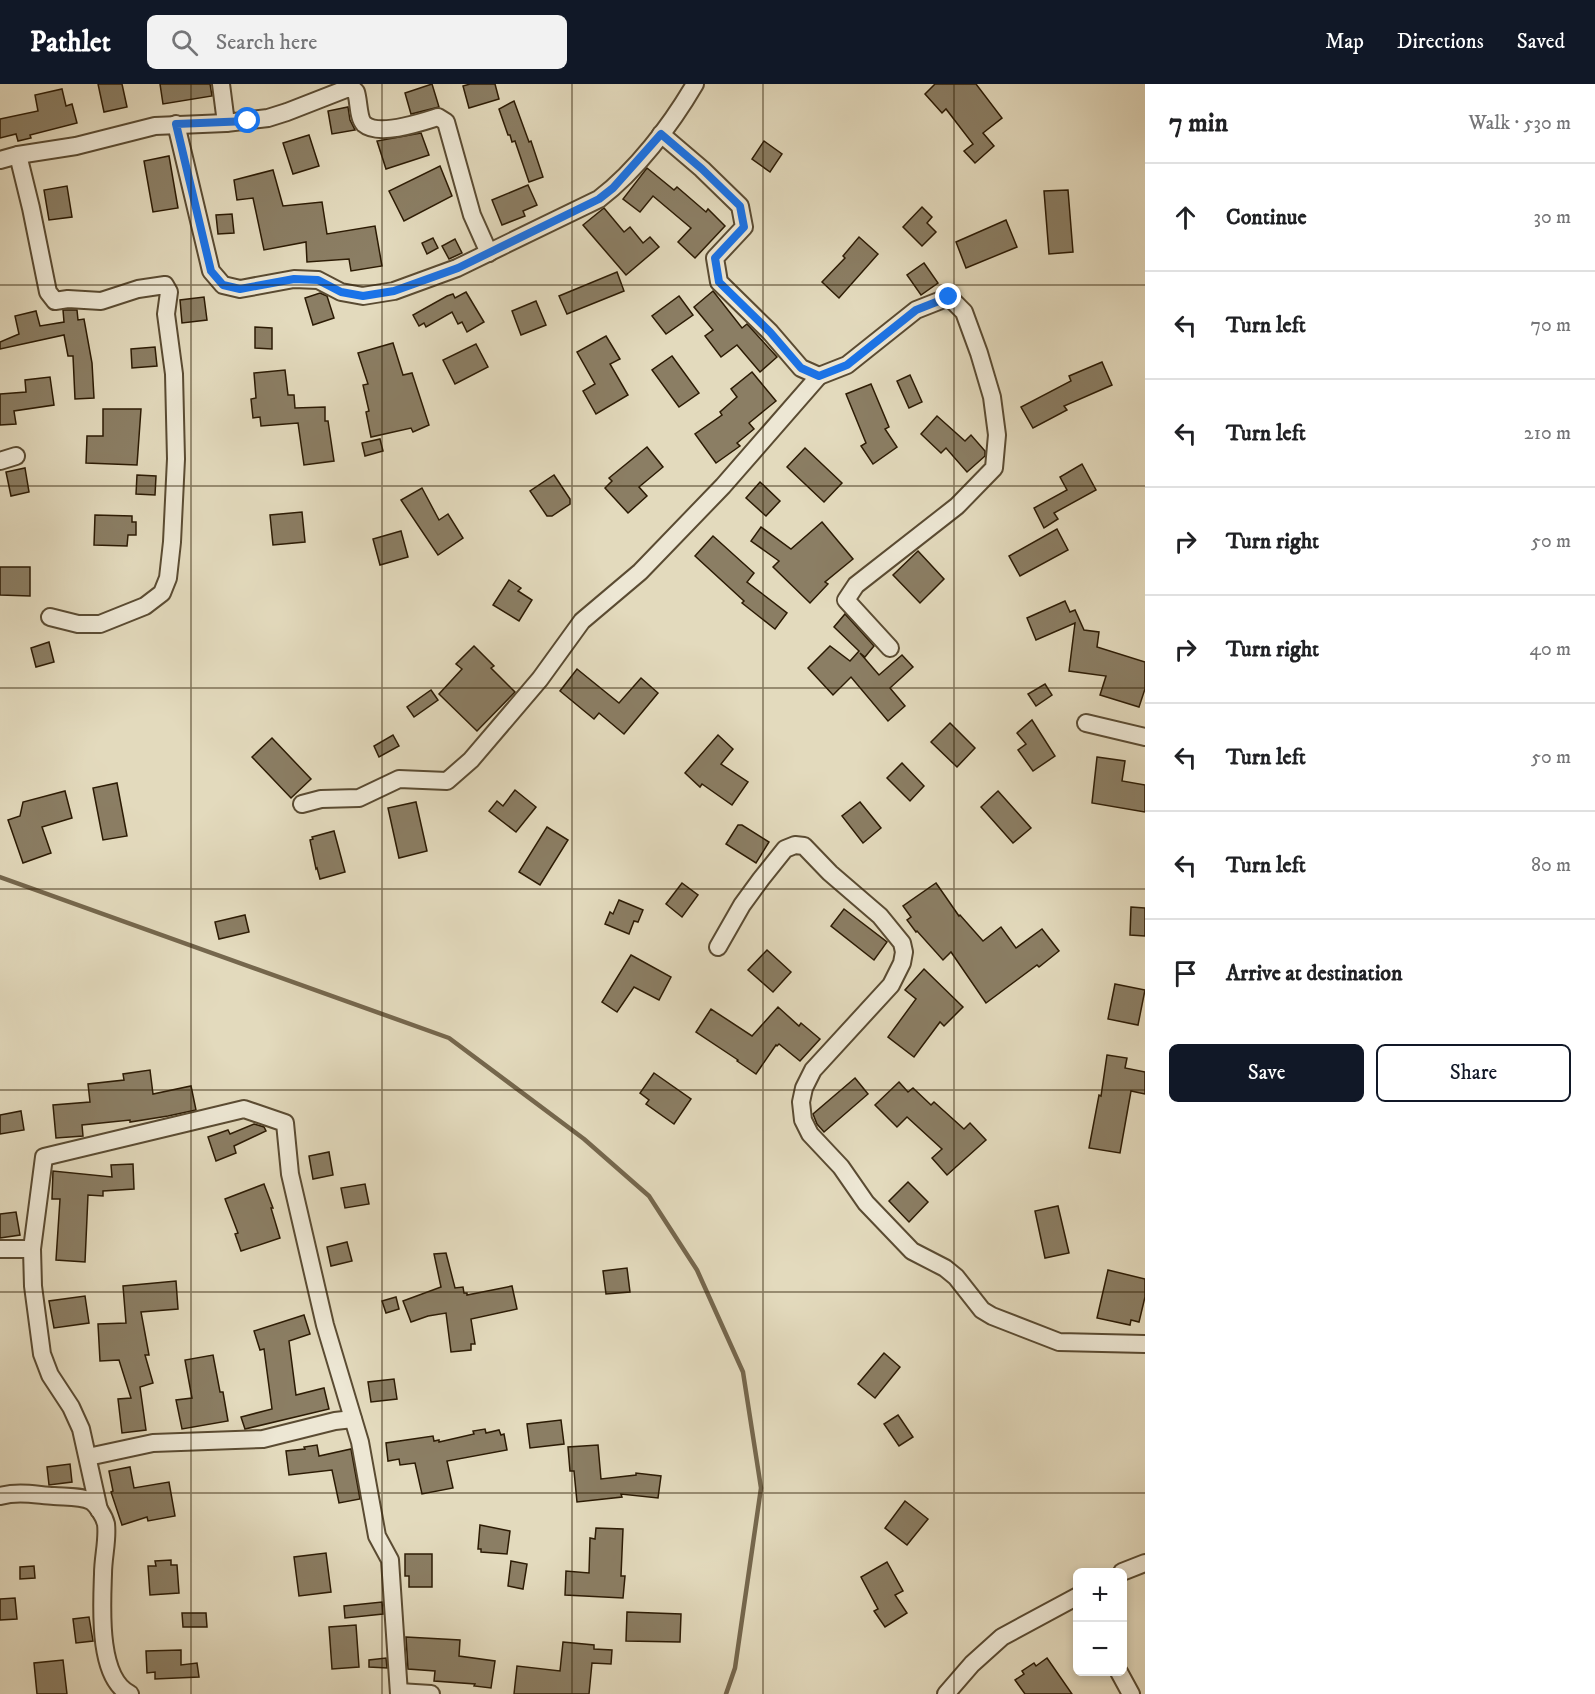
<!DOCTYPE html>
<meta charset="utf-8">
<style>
body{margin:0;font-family:"IM FELL DW Pica",serif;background:#f2f2f2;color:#202124}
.controls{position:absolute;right:18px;bottom:18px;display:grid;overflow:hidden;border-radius:9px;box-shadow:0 3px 9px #0003}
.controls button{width:54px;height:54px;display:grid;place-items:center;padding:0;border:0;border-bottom:2px solid #e0e0e0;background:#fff;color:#202124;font:30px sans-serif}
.stop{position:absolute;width:18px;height:18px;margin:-14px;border:4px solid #1a73e8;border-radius:50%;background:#fff}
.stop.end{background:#1a73e8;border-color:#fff;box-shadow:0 2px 6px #0008}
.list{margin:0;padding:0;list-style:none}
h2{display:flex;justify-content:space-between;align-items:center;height:78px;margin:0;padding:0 24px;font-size:26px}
h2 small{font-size:20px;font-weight:400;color:#757577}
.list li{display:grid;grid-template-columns:39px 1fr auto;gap:18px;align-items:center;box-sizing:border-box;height:108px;padding:0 24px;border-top:2px solid #e0e0e0}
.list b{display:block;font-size:22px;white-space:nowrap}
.list em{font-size:20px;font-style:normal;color:#757577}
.actions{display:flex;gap:12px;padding:18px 24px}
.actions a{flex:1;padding:14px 0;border:2px solid #111827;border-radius:9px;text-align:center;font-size:21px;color:#111827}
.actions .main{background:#111827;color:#fff}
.icon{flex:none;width:33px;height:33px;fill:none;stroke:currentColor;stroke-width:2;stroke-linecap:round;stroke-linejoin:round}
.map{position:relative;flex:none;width:1145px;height:1610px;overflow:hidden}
header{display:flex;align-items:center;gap:36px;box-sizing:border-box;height:84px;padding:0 30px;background:#111827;color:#fff}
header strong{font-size:28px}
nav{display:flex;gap:33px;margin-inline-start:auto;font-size:21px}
.search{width:420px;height:54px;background:#f2f2f2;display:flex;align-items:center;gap:15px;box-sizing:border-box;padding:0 21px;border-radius:9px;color:#757577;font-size:22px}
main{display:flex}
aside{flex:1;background:#fff}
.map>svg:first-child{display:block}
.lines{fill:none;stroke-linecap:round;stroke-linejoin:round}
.stream{stroke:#75674d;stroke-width:4.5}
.building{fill:#8b7e64;stroke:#2c1b04;stroke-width:1.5}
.minor-casing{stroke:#5a4b32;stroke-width:20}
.minor{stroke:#ede7d4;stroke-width:16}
.route{stroke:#1a73e8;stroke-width:8}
.grid{fill:none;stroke:#2c1b04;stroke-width:1.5;stroke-opacity:0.55}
</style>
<header>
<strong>Pathlet</strong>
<div class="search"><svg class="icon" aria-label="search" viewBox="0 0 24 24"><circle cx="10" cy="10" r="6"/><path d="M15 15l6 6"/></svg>Search here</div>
<nav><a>Map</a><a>Directions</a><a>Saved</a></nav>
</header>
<main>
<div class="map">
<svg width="1145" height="1610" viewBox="0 0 1145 1610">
<rect width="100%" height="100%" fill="#e3dabd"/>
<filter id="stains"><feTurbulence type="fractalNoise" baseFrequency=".00333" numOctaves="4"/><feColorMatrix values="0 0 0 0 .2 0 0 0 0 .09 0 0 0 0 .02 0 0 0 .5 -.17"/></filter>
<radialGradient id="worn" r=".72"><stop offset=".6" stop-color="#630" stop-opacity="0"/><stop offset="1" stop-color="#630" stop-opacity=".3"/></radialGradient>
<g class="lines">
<polyline class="stream" points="0,793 449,954 584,1055 649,1112 697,1186 743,1288 761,1404 735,1584 726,1610"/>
</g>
<g class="building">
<polygon points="98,0 122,0 127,23 104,28"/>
<polygon points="160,0 210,0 212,12 163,20"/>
<polygon points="432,0 439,23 411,30 405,9"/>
<polygon points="470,0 495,0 499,15 469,24 463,2"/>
<polygon points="935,0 976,0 1002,34 983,49 994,62 975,79 964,67 973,60 946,25 942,29 925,10"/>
<polygon points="62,5 66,22 72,20 77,39 30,51 31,54 18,57 16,50 0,54 0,35 38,27 35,11"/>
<polygon points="514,17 529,58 531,57 543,93 529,98 515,57 512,58 510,51 508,51 499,25"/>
<polygon points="348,23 350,36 355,46 332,50 328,27"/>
<polygon points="421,49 429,71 386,85 377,57"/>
<polygon points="309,51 319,82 293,90 283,59"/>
<polygon points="764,57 782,70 770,88 752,75"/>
<polygon points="169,72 178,124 153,128 144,77"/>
<polygon points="440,82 452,112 404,137 389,107"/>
<polygon points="647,84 674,106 677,103 706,128 708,125 725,142 695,174 678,158 691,144 653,112 640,128 623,115"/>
<polygon points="273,86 283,122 322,118 327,150 375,142 382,182 351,187 349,175 307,178 306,158 264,166 253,114 237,116 234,96"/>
<polygon points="528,101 537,121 523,127 525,132 502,141 492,116"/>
<polygon points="67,102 72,133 49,136 44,106"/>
<polygon points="1068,106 1073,168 1049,170 1044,107"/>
<polygon points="922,123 932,133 927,139 936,148 922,162 903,143"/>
<polygon points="604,124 624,148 630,143 643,159 650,153 659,163 626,191 583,141"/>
<polygon points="232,130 234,149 218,150 216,131"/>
<polygon points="1006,136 1017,163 966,184 956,158"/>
<polygon points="859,153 878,170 839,214 822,198 845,174 843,172"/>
<polygon points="433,154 438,164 427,170 422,159"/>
<polygon points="455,155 462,169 449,175 442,162"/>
<polygon points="924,179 938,199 921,211 907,191"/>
<polygon points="617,188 624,207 567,230 559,212"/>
<polygon points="713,207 742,244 747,240 777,273 760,288 737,261 721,273 705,252 713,246 694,223"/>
<polygon points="466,208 484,238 467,248 462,238 458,240 452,228 426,243 424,239 419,242 413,231 447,212 453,210 455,214"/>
<polygon points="320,209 327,212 334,234 313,241 305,214"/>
<polygon points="679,212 693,231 666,250 652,232"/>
<polygon points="204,213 207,236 182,239 180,216"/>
<polygon points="536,217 546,241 521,251 512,227"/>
<polygon points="63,226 77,226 78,236 84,235 92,279 94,314 75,315 73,272 68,272 64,251 0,265 0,258 19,250 15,232 36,227 40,242 64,238"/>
<polygon points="255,243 272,244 272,265 255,264"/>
<polygon points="606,252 620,275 610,280 628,311 596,330 583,307 595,300 577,268"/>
<polygon points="393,259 403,291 412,289 429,341 413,348 411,344 371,353 366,328 369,327 363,301 368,300 358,269"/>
<polygon points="476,260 488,283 455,300 443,276"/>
<polygon points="155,263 157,282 132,284 131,265"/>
<polygon points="672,272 699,309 679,323 652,286"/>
<polygon points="1102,278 1112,301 1064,322 1067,326 1033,344 1021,323 1071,297 1069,292"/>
<polygon points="285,286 288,311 294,311 295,324 325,323 325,337 328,337 334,377 304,381 298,339 261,342 260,333 253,334 251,315 256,314 254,289"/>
<polygon points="752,288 776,317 749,339 754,345 737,359 740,362 716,379 695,350 722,331 720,328 737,313 731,305"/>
<polygon points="910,291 922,318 909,324 897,297"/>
<polygon points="50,293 54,321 14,327 16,340 0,341 0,310 26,308 25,296"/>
<polygon points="871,300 889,343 885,345 897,363 873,380 861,362 866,359 846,310"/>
<polygon points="103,325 141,325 137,381 86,379 87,352 103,352"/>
<polygon points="937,332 965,357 971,351 985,367 985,372 967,388 946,364 941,369 921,350"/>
<polygon points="380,355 383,367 365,372 362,359"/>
<polygon points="647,363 663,383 639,403 647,412 628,429 605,404 612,397 609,394"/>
<polygon points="805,364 842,399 824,418 787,383"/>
<polygon points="1082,380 1096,406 1054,429 1058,435 1044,444 1034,424 1067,406 1060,393"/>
<polygon points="25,384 29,408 11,412 6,388"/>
<polygon points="137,391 156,392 155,411 136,410"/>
<polygon points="554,391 570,415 570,420 552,432 547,432 530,407"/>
<polygon points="760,398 780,417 766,432 746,414"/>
<polygon points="422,404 439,436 448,430 463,454 438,471 401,416"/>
<polygon points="302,428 305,458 273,461 270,431"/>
<polygon points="95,431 132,432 132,438 136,438 136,451 128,451 127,462 94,461"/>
<polygon points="822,438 853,475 825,498 828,500 810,519 773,483 779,477 751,457 761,443 791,465"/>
<polygon points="1057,445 1068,466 1020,492 1009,472"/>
<polygon points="401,447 408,473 380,481 373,455"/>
<polygon points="713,452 754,489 747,498 787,529 775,545 742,519 744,517 695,472"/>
<polygon points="918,467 944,495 920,519 893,491"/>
<polygon points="0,483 30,483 30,512 0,511"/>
<polygon points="509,496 521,504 518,507 532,516 519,537 493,521"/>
<polygon points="1065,517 1070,528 1075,526 1084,546 1099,548 1097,563 1145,578 1145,605 1139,623 1100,611 1106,592 1069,587 1075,539 1036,556 1027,534"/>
<polygon points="845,530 874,562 865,573 860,569 879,591 902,571 913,583 890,604 905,622 888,637 851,593 833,611 808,584 830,562 850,577 859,567 834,543"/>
<polygon points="49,558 54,578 36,583 31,564"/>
<polygon points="474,562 494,582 491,584 515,608 477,647 439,610 462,585 456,580"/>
<polygon points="577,585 619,619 641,594 658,609 624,650 599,629 594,635 560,607"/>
<polygon points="1045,600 1052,611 1036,622 1028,610"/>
<polygon points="431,606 438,616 414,633 407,623"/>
<polygon points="1032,636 1055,672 1033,687 1018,666 1026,660 1017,649"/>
<polygon points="950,639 975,664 957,683 931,658"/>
<polygon points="393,651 399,662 379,673 374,662"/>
<polygon points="718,651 733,665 721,680 748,698 732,721 702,700 700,703 685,689"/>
<polygon points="272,654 311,695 291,714 252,673"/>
<polygon points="1097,673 1125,677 1122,697 1145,701 1145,728 1092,719"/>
<polygon points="902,679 924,702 910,717 887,694"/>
<polygon points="117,699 127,752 103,756 93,704"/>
<polygon points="515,706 536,723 516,748 489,727 497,717 503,722"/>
<polygon points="65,707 72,734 42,743 51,769 23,779 8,736 20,732 23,718"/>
<polygon points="998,707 1031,744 1013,759 981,723"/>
<polygon points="416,718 427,767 399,774 388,724"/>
<polygon points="860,718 881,744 863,759 842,732"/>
<polygon points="738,741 742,741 769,758 756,779 726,760"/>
<polygon points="547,743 568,756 540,801 519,788"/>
<polygon points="334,747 345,788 320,795 317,784 316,785 310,756 313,755 312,753"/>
<polygon points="682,799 698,811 682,833 666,820"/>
<polygon points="936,799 959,832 960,831 983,857 1001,843 1016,864 1042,845 1059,867 1039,883 1037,881 986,919 951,868 943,876 917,847 916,848 907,836 911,833 903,822"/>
<polygon points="619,816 643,826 638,838 634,837 629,850 605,840 610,828 613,830"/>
<polygon points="1131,823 1145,824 1145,852 1130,851"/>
<polygon points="844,825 887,858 874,876 831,842"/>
<polygon points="245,831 249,848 219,855 215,838"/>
<polygon points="767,866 791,888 773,908 748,886"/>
<polygon points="631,871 671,893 659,916 634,903 617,928 602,918"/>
<polygon points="924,885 963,923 944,942 940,938 914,973 888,953 916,915 905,906"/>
<polygon points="1115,900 1145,906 1138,941 1108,935"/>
<polygon points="778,923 799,942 801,939 820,955 800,977 779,960 777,962 776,961 756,990 737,977 738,976 696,948 711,925 752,952"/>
<polygon points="1107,971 1127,974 1125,984 1145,988 1145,1010 1131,1007 1120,1069 1089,1064 1099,1011 1101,1012"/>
<polygon points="150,986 153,1010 191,1002 196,1026 168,1032 130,1038 130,1036 82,1041 83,1052 56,1054 53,1021 90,1018 88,1000 124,996 123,990"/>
<polygon points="654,989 691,1015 674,1040 646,1020 649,1016 640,1009"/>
<polygon points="855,994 868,1010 824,1048 817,1040 813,1030"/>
<polygon points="899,998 908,1008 913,1004 931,1021 934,1018 964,1045 970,1039 986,1056 947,1091 932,1074 942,1065 907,1033 897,1043 875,1021"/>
<polygon points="21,1027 24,1046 0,1050 0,1031"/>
<polygon points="254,1040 264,1043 266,1047 234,1062 236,1069 216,1077 208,1053 228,1046 230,1050"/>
<polygon points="329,1068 333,1091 313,1095 309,1072"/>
<polygon points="133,1080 134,1105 103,1107 103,1112 88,1111 85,1178 56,1176 60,1115 52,1115 53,1087 112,1093 111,1081"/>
<polygon points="908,1098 928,1118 909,1138 889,1117"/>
<polygon points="264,1100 273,1124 271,1124 280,1154 241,1167 235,1150 238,1149 225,1115"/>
<polygon points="365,1100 369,1120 345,1124 341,1104"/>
<polygon points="1058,1122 1069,1169 1045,1174 1035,1127"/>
<polygon points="16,1128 20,1151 0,1154 0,1130"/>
<polygon points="347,1158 352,1177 331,1182 327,1163"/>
<polygon points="446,1169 455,1204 463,1203 464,1209 467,1209 467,1211 512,1202 517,1225 471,1235 475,1260 471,1260 471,1266 451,1268 446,1229 428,1232 411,1238 403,1217 441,1203 434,1170"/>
<polygon points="627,1184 630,1208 606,1210 603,1187"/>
<polygon points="1108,1186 1145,1195 1145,1213 1139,1238 1131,1236 1130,1241 1097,1234"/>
<polygon points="176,1197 178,1225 141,1228 149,1271 145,1271 153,1299 140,1303 146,1346 122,1349 118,1315 131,1314 119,1276 100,1277 98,1240 126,1239 123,1202"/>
<polygon points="85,1212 89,1239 54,1244 49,1217"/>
<polygon points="396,1213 399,1225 386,1229 382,1217"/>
<polygon points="304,1231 310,1250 289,1257 296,1311 324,1304 329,1325 245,1345 241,1333 272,1325 264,1265 260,1266 254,1247"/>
<polygon points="884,1269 900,1283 875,1314 858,1300"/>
<polygon points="213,1271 220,1308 223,1308 228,1337 182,1345 176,1316 192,1314 185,1276"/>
<polygon points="394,1295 397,1315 371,1318 368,1298"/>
<polygon points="898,1331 913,1353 899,1362 884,1340"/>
<polygon points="561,1336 564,1360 530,1364 527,1340"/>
<polygon points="485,1345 486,1349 499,1346 501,1351 504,1350 507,1366 447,1377 453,1404 422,1410 415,1379 400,1381 399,1375 388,1377 386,1359 433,1352 434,1357 439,1356 439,1358 474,1350 473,1347"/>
<polygon points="317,1361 319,1372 351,1365 360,1415 339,1419 332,1386 289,1391 286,1367 305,1365 304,1363"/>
<polygon points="598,1361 601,1395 636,1391 636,1389 661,1392 658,1414 621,1410 622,1413 577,1418 574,1387 570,1387 568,1363"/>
<polygon points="70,1380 72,1398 49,1401 47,1383"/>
<polygon points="130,1383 134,1404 169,1398 175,1432 148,1437 147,1433 122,1441 111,1408 113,1407 109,1387"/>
<polygon points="905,1417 928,1435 907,1461 885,1444"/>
<polygon points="480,1441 510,1447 507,1470 481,1468 481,1465 478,1465"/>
<polygon points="596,1444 623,1445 621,1492 625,1492 623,1514 565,1511 566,1487 589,1489 590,1454 595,1455"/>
<polygon points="326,1469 331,1508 299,1512 294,1473"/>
<polygon points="405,1470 432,1470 432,1503 409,1503 409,1492 405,1492"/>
<polygon points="171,1476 171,1481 177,1481 179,1509 150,1511 148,1482 156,1482 155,1477"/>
<polygon points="511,1477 527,1480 523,1505 508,1502"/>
<polygon points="887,1478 903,1507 895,1511 907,1529 885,1543 874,1527 878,1525 861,1493"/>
<polygon points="34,1482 35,1494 20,1495 20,1483"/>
<polygon points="15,1514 17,1535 0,1536 0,1515"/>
<polygon points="382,1518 383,1530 345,1534 344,1522"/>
<polygon points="627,1528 681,1530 680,1558 626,1557"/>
<polygon points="182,1529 206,1529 207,1543 183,1543"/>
<polygon points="89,1533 93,1557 76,1559 73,1535"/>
<polygon points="356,1541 359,1583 332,1585 329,1543"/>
<polygon points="406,1553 460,1556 459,1572 495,1577 491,1604 474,1602 475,1600 434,1597 435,1587 408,1585"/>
<polygon points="563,1558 594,1561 594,1565 612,1566 611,1580 592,1579 589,1610 514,1610 517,1582 560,1587"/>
<polygon points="181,1566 181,1581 197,1579 199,1593 155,1595 155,1588 147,1589 146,1567"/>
<polygon points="386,1574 387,1584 369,1583 369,1576"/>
<polygon points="1047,1574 1072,1610 1025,1610 1015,1596 1024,1590 1022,1587 1034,1579 1036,1582"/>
<polygon points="63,1576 67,1610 37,1610 34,1579"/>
</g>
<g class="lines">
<defs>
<g id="minor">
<path d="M221,0L226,39L268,34L287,28L346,5H353L356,8C359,17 358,34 364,40C379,53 422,38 438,33L446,38L472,131L489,169"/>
<path d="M176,40L211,187L223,201L240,205L294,195L318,196L341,208L363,212L394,207L457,184L599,115C636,87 671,41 695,0"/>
<polyline points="661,50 702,85 740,122 744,143 715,174 719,198 770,248 801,284 819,292 847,281 916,226 949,213 964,228 979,269 992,313 997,351 994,384 957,422 856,501 846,516 890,564"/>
<polyline points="18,71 31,124 48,208 55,217 68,215 101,217 138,205 165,201 169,208 166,230 174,290 176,375 172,458 168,494 162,509 145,522 100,540 78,540 50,533"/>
<polyline points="0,76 18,71 76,62 155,42 226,39"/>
<polyline points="0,377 16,372"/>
<polyline points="1086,639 1145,653"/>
<polyline points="302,720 321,715 359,714 399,695 447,697 471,676 540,595 582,537 640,488 723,402 819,292"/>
<polyline points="718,863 742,821 761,795 785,765 795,761 804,762 830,789 880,832 902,859 904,868 902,879 891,901 813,986 804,1004 801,1018 803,1036 810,1050 841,1083 866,1119 912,1167 945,1184 956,1193 982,1226 992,1232 1059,1258 1145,1260"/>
<polyline points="0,1165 32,1165"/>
<polyline points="88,1373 153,1359 263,1355 335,1337 353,1335"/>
<path d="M0,1412C19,1407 36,1411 54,1412C66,1413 81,1412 91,1417C97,1421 104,1432 106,1440C108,1456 103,1473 103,1490C102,1521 97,1594 130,1610"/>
<polyline points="99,1426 81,1345 71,1323 50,1291 42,1270 33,1202 32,1165 44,1073 244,1025 285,1039 290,1090 325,1241 360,1358 377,1452 390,1476 399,1610"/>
<polyline points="1122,1488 1145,1479"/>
<polyline points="1119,1588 1131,1610"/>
<polyline points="399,1608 431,1610"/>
<polyline points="946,1610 972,1580 1002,1553 1078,1512"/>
</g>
</defs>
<use href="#minor" class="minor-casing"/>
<use href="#minor" class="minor"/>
</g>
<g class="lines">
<polyline class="route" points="248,37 176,40 211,187 223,201 240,205 294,195 318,196 341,208 363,212 394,207 458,184 599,115 613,104 661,50 702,85 740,122 744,143 715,174 719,198 770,248 801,284 819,292 847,281 916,226 949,213"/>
</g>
<path class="grid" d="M191,0V1610M382,0V1610M572,0V1610M763,0V1610M954,0V1610M0,201H1145M0,402H1145M0,604H1145M0,805H1145M0,1006H1145M0,1208H1145M0,1409H1145"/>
<rect width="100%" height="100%" filter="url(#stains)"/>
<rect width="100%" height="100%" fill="url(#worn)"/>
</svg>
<div class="controls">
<button>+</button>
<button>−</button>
</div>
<div class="stop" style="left:248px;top:37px"></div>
<div class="stop end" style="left:949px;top:213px"></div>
</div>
<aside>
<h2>7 min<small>Walk · 530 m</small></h2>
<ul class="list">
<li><svg class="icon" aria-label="ahead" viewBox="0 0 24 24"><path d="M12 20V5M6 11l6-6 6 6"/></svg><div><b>Continue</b></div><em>30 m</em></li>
<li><svg class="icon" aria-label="left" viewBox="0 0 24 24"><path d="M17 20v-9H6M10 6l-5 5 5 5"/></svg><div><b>Turn left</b></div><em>70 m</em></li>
<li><svg class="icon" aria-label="left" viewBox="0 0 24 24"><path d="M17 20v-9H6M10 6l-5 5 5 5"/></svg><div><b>Turn left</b></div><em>210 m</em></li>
<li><svg class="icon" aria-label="right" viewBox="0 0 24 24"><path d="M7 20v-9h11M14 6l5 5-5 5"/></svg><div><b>Turn right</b></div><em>50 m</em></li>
<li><svg class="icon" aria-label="right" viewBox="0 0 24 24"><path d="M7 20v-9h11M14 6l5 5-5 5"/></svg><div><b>Turn right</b></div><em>40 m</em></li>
<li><svg class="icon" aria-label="left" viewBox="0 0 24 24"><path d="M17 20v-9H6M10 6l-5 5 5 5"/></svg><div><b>Turn left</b></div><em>50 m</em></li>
<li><svg class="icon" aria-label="left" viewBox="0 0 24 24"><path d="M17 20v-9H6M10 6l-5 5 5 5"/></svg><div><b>Turn left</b></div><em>80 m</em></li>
<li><svg class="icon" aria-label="arrive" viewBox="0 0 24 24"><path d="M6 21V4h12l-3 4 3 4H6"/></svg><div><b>Arrive at destination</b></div></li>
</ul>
<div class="actions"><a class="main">Save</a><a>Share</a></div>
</aside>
</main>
